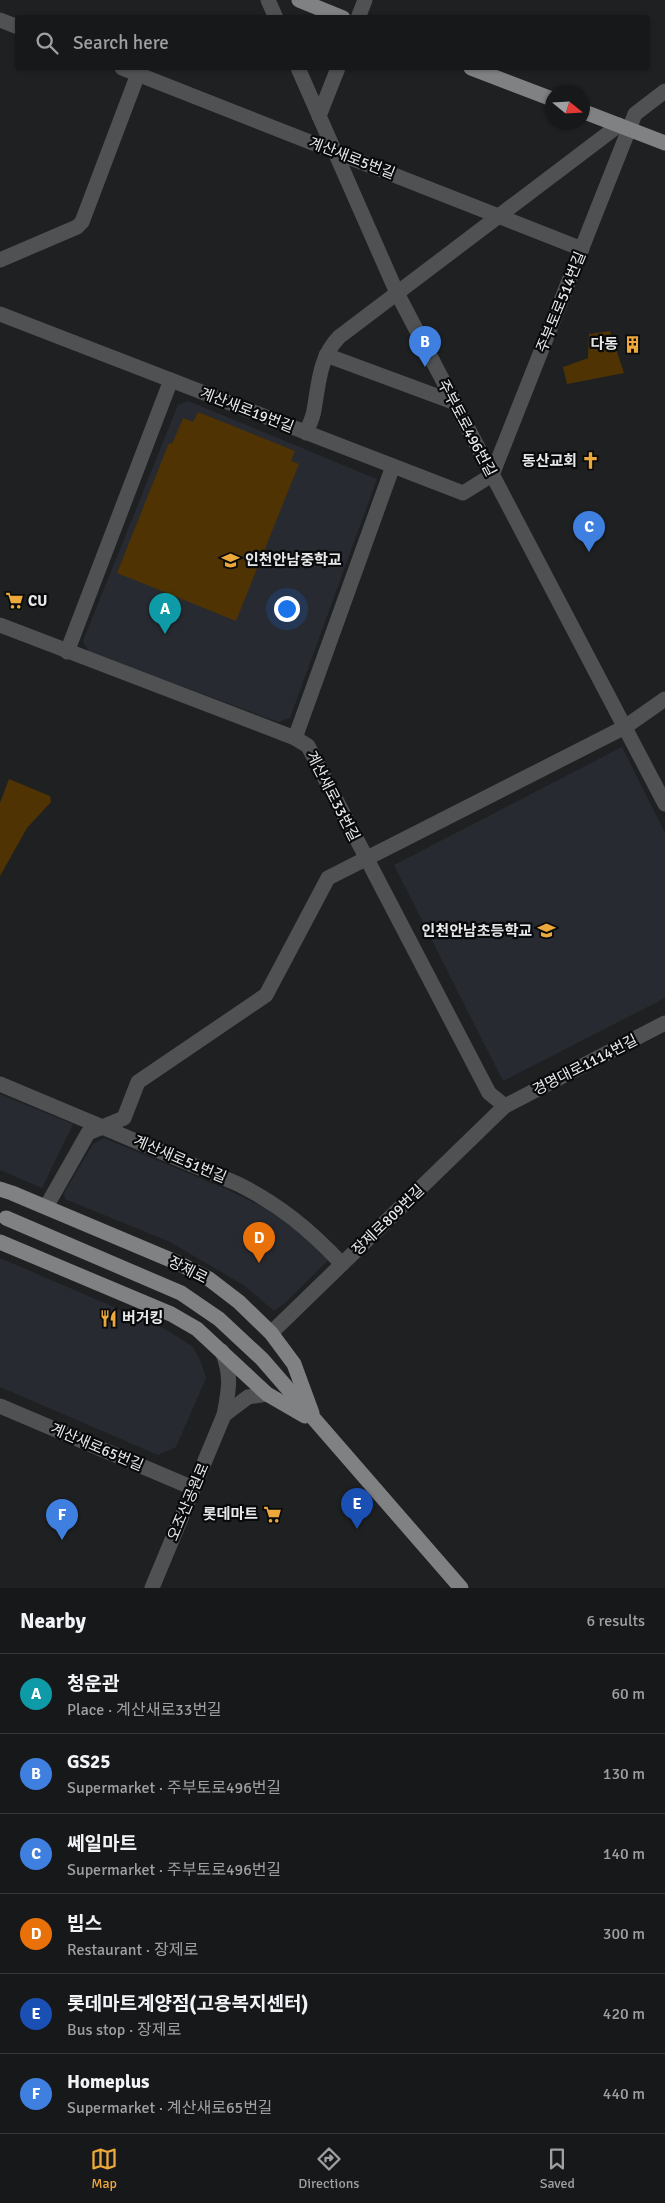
<!DOCTYPE html>
<meta charset="utf-8">
<style>
body{margin:0;font-family:Signika,"Noto Sans KR",sans-serif;background:#202123;color:#f1f3f6}
.compass{position:absolute;left:545px;top:85px;width:45px;height:45px;border-radius:50%;background:#17181a;box-shadow:0 1px 4px #0004;rotate:108deg}
.you{position:absolute;left:286px;top:608px;width:18px;height:18px;margin:-12px;border:4px solid #fff;border-radius:50%;background:#1a73e8;box-shadow:0 0 0 8px #1a73e833}
.badge{display:grid;place-items:center;width:32px;height:32px;border-radius:50%;background:#eda83b;color:#fff;font-size:16px;font-weight:700}
.pin{position:absolute;translate:-50% -41px;filter:drop-shadow(0 1px 2px #0008)}
.pin::after{content:'';position:absolute;top:26px;width:18px;height:15px;background:inherit;clip-path:polygon(0 0,100% 0,50% 100%)}
.list{margin:0;padding:0;list-style:none}
h2{display:flex;justify-content:space-between;align-items:center;height:65px;margin:0;padding:0 20px;font-size:21px}
h2 small{font-size:16px;font-weight:400;color:#9ea0a2}
.list li{display:grid;grid-template-columns:32px 1fr auto;gap:15px;align-items:center;box-sizing:border-box;height:80px;padding:0 20px;border-top:1px solid #363739}
.list b{display:block;font-size:19px;white-space:nowrap}
.list p{margin:0;font-size:16px;white-space:nowrap;color:#9ea0a2}
.list em{font-size:16px;font-style:normal;color:#9ea0a2}
.icon{flex:none;width:28px;height:28px;fill:none;stroke:currentColor;stroke-width:2;stroke-linecap:round;stroke-linejoin:round}
.map{position:relative;flex:none;width:665px;height:1588px;overflow:hidden}
.search{position:absolute;background:#17181a;box-shadow:0 1px 4px #0004;left:15px;right:15px;top:15px;height:55px;display:flex;align-items:center;gap:12px;box-sizing:border-box;padding:0 18px;border-radius:5px;color:#9ea0a2;font-size:19px}
.sheet{height:545px;background:#17181a}
nav{display:flex;justify-content:space-around;align-items:center;box-sizing:border-box;height:70px;border-top:1px solid #363739;background:#17181a;font-size:14px;color:#9ea0a2}
nav a{display:grid;justify-items:center;gap:2px}
nav .on{color:#eda83b}
.map>svg:first-child{display:block}
.built{fill:#272a31}
.green{fill:#4f3302}
.lines{fill:none;stroke-linecap:round;stroke-linejoin:round}
.minor{stroke:#505152;stroke-width:15}
.major{stroke:#808183;stroke-width:15}
.labels{text-anchor:middle;dominant-baseline:central;stroke-width:4.5;stroke-linejoin:round;paint-order:stroke}
.street-label{font-size:15px;fill:#e7e8e9;stroke:#090a0b}
.poi-label{font-size:15px;font-weight:bold;fill:#e7e8e9;stroke:#090a0b;text-anchor:end}
</style>
<div class="map">
<svg width="665" height="1588" viewBox="0 0 665 1588">
<rect width="100%" height="100%" fill="#1f2022"/>
<g class="built">
<polygon points="188,401 377,479 290,718 278,722 89,652 83,641 178,405"/>
<polygon points="622,747 665,833 665,998 503,1081 394,865"/>
<polygon points="0,1094 73,1124 42,1188 0,1170"/>
<polygon points="104,1138 226,1189 267,1209 320,1248 328,1260 285,1303 274,1311 245,1286 170,1242 65,1199 64,1193 93,1144"/>
<polygon points="0,1258 165,1329 193,1347 201,1362 206,1378 176,1447 158,1455 0,1387"/>
</g>
<g class="green">
<polygon points="610,331 624,373 567,384 563,367 588,358 589,334"/>
<polygon points="198,412 295,451 291,461 299,464 236,621 117,573 169,443 172,444 183,418 193,422"/>
<polygon points="9,779 50,796 51,802 27,828 0,876 0,803"/>
</g>
<g class="lines">
<g class="minor">
<polyline points="268,0 276,18"/>
<polyline points="358,18 365,0"/>
<polyline points="0,20 18,27"/>
<polyline points="122,68 582,249"/>
<polyline points="298,68 397,293 665,804"/>
<polyline points="319,116 338,68"/>
<polyline points="0,260 77,227 82,222 138,74"/>
<polyline points="0,314 463,493 492,475 635,114 665,91"/>
<polyline points="326,355 453,402"/>
<path d="M306,433C309,425 313,418 314,410C319,383 319,358 339,337L619,125"/>
<polyline points="0,625 295,738 308,746 489,1093 505,1106"/>
<polyline points="67,652 171,380"/>
<polyline points="295,738 393,466"/>
<path d="M0,1084L238,1184C280,1205 310,1230 342,1264"/>
<polyline points="46,1207 88,1133 124,1118 138,1082 266,995 328,878 625,727 665,699"/>
<polyline points="271,1333 505,1106 665,1023"/>
<polyline points="0,1406 193,1488"/>
<polyline points="224,1415 248,1397 267,1394"/>
<path d="M152,1588L224,1415C229,1389 232,1376 222,1351"/>
</g>
<g class="major">
<polyline points="299,0 343,18"/>
<polyline points="471,68 552,99"/>
<polyline points="582,111 665,143"/>
<polyline points="0,1189 12,1193 178,1263 209,1279 239,1302 271,1333 294,1364 312,1413"/>
<polyline points="6,1218 181,1293 219,1319 262,1359 461,1588"/>
<polyline points="0,1242 171,1314 197,1329 267,1394 305,1416"/>
</g>
</g>
<defs>
<symbol id="building-bare" viewBox="-9 -9 18 18"><path d="M-4-6H4V6H1V3H-1V6H-4ZM-2.5-4.3h1.7v1.8h-1.7ZM.8-4.3h1.7v1.8H.8ZM-2.5-1h1.7V.8h-1.7ZM.8-1h1.7V.8H.8Z" fill="#eda83b" stroke="#090a0b" stroke-width="2.5" paint-order="stroke"/></symbol>
<symbol id="church-bare" viewBox="-9 -9 18 18"><path d="M-1.2-6h2.4v3.5h3.3v2.4h-3.3V6h-2.4V-.1h-3.3v-2.4h3.3Z" fill="#eda83b" stroke="#090a0b" stroke-width="2.5" paint-order="stroke"/></symbol>
<symbol id="school-bare" viewBox="-9 -9 18 18"><path d="M0-5L7-2L0 1L-7-2ZM-4 1L0 2.5L4 1V4Q0 6-4 4Z" fill="#eda83b" stroke="#090a0b" stroke-width="2.5" paint-order="stroke"/></symbol>
<symbol id="supermarket-bare" viewBox="-9 -9 18 18"><path d="M-6-5.5h2.5l.6 2H6L4.5 2H-2.5L-4.4-4H-6ZM-1.5 3.2a1.3 1.3 0 1 0 .1 0ZM3 3.2a1.3 1.3 0 1 0 .1 0Z" fill="#eda83b" stroke="#090a0b" stroke-width="2.5" paint-order="stroke"/></symbol>
<symbol id="restaurant-bare" viewBox="-9 -9 18 18"><path d="M-5-6h1v4h1v-4h1v4h1v-4h1v5L-1.5 .5V6h-2V.5L-5-1ZM5-6V6H3V1.5H1.5Q1.5-4 5-6Z" fill="#eda83b" stroke="#090a0b" stroke-width="2.5" paint-order="stroke"/></symbol>
</defs>
<g fill-rule="evenodd">
<use href="#building-bare" x="620" y="332" width="25" height="25"/>
<use href="#church-bare" x="578" y="448" width="25" height="25"/>
<use href="#school-bare" x="218" y="548" width="25" height="25"/>
<use href="#supermarket-bare" x="2" y="588" width="25" height="25"/>
<use href="#school-bare" x="534" y="918" width="25" height="25"/>
<use href="#restaurant-bare" x="96" y="1306" width="25" height="25"/>
<use href="#supermarket-bare" x="260" y="1502" width="25" height="25"/>
</g>
<g class="labels">
<g class="street-label">
<text transform="translate(352 158) rotate(21)">계산새로5번길</text>
<text transform="translate(561 302) rotate(-68)">주부토로514번길</text>
<text transform="translate(247 410) rotate(21)">계산새로19번길</text>
<text transform="translate(467 428) rotate(62)">주부토로496번길</text>
<text transform="translate(333 796) rotate(63)">계산새로33번길</text>
<text transform="translate(585 1065) rotate(-27)">경명대로1114번길</text>
<text transform="translate(180 1159) rotate(23)">계산새로51번길</text>
<text transform="translate(388 1220) rotate(-44)">장제로809번길</text>
<text transform="translate(188 1270) rotate(27)">장제로</text>
<text transform="translate(97 1447) rotate(23)">계산새로65번길</text>
<text transform="translate(188 1502) rotate(-67)">오조산공원로</text>
</g>
<g class="poi-label">
<text x="618" y="344">다동</text>
<text x="577" y="461">동산교회</text>
<text x="245" y="560" text-anchor="start">인천안남중학교</text>
<text x="28" y="601" text-anchor="start">CU</text>
<text x="532" y="931">인천안남초등학교</text>
<text x="122" y="1318" text-anchor="start">버거킹</text>
<text x="258" y="1514">롯데마트</text>
</g>
</g>
</svg>
<svg class="compass" viewBox="-18 -18 36 36"><path d="M0-13l5 13h-10z" fill="#e53935"/><path d="M0 13l5-13h-10z" fill="#9ea0a2"/></svg>
<div class="you"></div>
<div class="pin badge" style="left:165px;top:634px;background:#0f9aa8">A</div>
<div class="pin badge" style="left:425px;top:367px;background:#3f7fe0">B</div>
<div class="pin badge" style="left:589px;top:552px;background:#3f7fe0">C</div>
<div class="pin badge" style="left:259px;top:1263px;background:#e8710a">D</div>
<div class="pin badge" style="left:357px;top:1529px;background:#1a4fb4">E</div>
<div class="pin badge" style="left:62px;top:1540px;background:#3f7fe0">F</div>
<div class="search"><svg class="icon" aria-label="search" viewBox="0 0 24 24"><circle cx="10" cy="10" r="6"/><path d="M15 15l6 6"/></svg>Search here</div>
</div>
<section class="sheet">
<h2>Nearby<small>6 results</small></h2>
<ul class="list">
<li><span class="badge" style="background:#0f9aa8">A</span><div><b>청운관</b><p>Place · 계산새로33번길</p></div><em>60 m</em></li>
<li><span class="badge" style="background:#3f7fe0">B</span><div><b>GS25</b><p>Supermarket · 주부토로496번길</p></div><em>130 m</em></li>
<li><span class="badge" style="background:#3f7fe0">C</span><div><b>쎄일마트</b><p>Supermarket · 주부토로496번길</p></div><em>140 m</em></li>
<li><span class="badge" style="background:#e8710a">D</span><div><b>빕스</b><p>Restaurant · 장제로</p></div><em>300 m</em></li>
<li><span class="badge" style="background:#1a4fb4">E</span><div><b>롯데마트계양점(고용복지센터)</b><p>Bus stop · 장제로</p></div><em>420 m</em></li>
<li><span class="badge" style="background:#3f7fe0">F</span><div><b>Homeplus</b><p>Supermarket · 계산새로65번길</p></div><em>440 m</em></li>
</ul>
</section>
<nav>
<a class="on"><svg class="icon" aria-label="map" viewBox="0 0 24 24"><path d="M3 6l6-2 6 2 6-2v14l-6 2-6-2-6 2zM9 4v14M15 6v14"/></svg>Map</a>
<a><svg class="icon" aria-label="directions" viewBox="0 0 24 24"><path d="M12 3l9 9-9 9-9-9zM9 14v-3h6M13 9l2 2-2 2"/></svg>Directions</a>
<a><svg class="icon" aria-label="saved" viewBox="0 0 24 24"><path d="M7 4h10v16l-5-4-5 4z"/></svg>Saved</a>
</nav>
